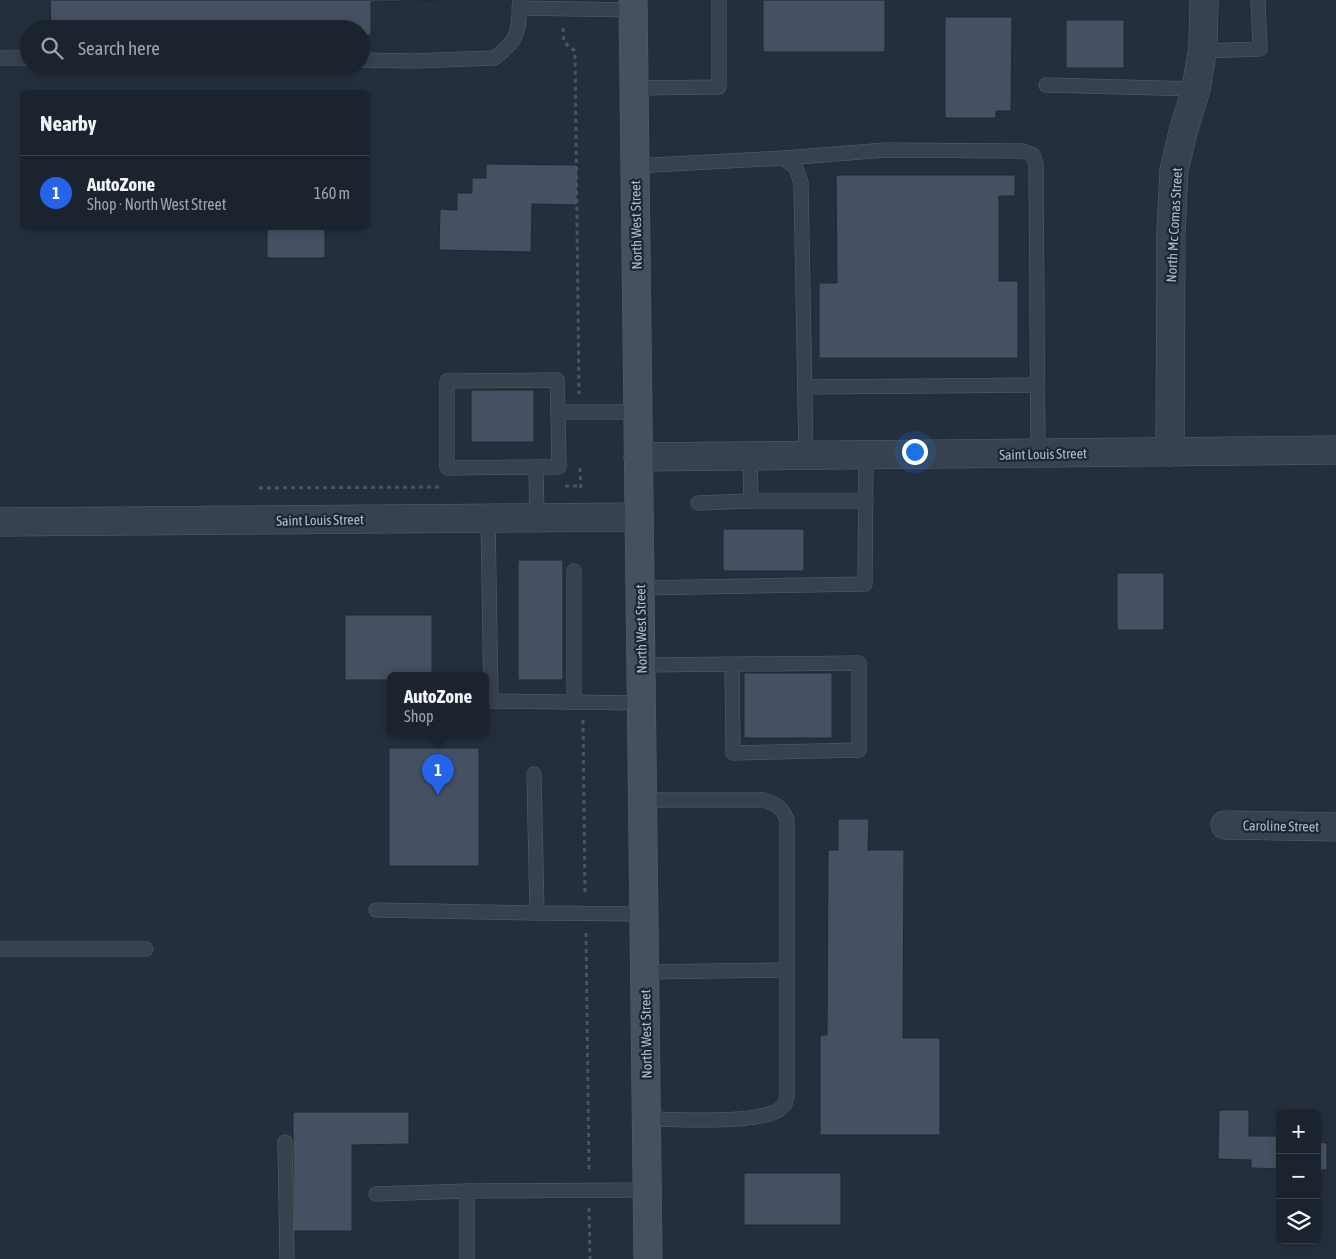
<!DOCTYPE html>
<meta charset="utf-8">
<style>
body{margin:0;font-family:"Asap Condensed",sans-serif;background:#282f3a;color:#f1f3f6}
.controls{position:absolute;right:15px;bottom:15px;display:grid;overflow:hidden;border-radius:8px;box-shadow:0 2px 8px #0003}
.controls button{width:45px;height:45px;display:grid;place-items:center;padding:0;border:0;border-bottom:1px solid #39404a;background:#1b232e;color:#f1f3f6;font:25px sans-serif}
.you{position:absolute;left:914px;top:451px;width:18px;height:18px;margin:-12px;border:4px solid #fff;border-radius:50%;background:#1a73e8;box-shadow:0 0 0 8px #1a73e833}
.badge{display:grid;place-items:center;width:32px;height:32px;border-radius:50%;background:#2563eb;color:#fff;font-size:16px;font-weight:700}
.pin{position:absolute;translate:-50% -41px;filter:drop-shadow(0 1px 2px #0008)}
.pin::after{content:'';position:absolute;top:26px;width:18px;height:15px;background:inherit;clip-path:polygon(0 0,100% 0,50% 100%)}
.popup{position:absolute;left:387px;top:672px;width:102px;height:65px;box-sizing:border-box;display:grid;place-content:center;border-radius:8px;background:#1b232e;filter:drop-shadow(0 1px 4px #0005);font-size:16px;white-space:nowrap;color:#a0a4aa}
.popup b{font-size:19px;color:#f1f3f6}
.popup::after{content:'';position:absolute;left:50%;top:100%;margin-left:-10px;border:10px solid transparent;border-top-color:#1b232e}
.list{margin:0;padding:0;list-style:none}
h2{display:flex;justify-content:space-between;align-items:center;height:65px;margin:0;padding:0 20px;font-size:21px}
h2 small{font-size:16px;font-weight:400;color:#a0a4aa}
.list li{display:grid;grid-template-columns:32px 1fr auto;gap:15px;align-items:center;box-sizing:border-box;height:75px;padding:0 20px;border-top:1px solid #39404a}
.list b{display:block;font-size:19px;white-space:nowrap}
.list p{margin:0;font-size:16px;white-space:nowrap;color:#a0a4aa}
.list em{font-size:16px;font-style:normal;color:#a0a4aa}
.icon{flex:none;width:28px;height:28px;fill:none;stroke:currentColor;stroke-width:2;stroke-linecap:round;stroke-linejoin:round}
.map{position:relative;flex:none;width:1336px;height:1259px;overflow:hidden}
.search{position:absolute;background:#1b232e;box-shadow:0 2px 8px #0003;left:20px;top:20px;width:350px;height:55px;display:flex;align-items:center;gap:12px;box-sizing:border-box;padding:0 18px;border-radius:28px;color:#a0a4aa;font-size:19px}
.panel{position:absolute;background:#1b232e;box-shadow:0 2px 8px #0003;left:20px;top:90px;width:350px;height:140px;border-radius:8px}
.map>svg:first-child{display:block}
.building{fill:#455162;stroke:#1f2835}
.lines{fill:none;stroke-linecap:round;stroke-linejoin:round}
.service-casing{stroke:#565f6c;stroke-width:15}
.minor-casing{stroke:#565f6c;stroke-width:29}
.secondary-casing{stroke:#565f6c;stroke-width:29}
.path{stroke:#44595c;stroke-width:3;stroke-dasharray:4 4;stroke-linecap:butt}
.service{stroke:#38414e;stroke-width:14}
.minor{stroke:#38414e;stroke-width:28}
.secondary{stroke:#465061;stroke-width:28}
.labels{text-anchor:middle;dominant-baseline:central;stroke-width:4.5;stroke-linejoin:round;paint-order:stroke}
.street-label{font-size:14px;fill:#b4bcc9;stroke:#1d2633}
</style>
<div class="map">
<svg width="1336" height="1259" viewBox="0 0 1336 1259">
<rect width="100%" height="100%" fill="#242f3e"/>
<g class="building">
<polygon points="50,0 446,0 371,2 371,35 361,35 361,29 51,29"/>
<rect x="763" y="0" width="122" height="52"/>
<polygon points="945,17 1012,17 1011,111 996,111 996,118 945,118"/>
<rect x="1066" y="20" width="58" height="48"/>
<polygon points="486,164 578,165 577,205 532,204 531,252 439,250 440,209 457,210 457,193 472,193 472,178 486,178"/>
<polygon points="836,175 1015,175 1015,196 999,196 999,281 1018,281 1018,358 819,358 819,283 837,283"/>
<rect x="267" y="228" width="58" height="30"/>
<rect x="471" y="390" width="63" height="52"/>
<rect x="723" y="529" width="81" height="42"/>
<rect x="518" y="560" width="45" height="120"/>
<rect x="1117" y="573" width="47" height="57"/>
<polygon points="345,615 432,615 432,676 390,676 390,680 345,680"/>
<rect x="744" y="673" width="88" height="65"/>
<rect x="389" y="748" width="90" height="118"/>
<polygon points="838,819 869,819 868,850 904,850 903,1038 940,1038 940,1135 820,1135 820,1035 827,1035 828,850 838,850"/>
<polygon points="1219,1110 1249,1110 1249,1136 1280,1136 1280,1169 1251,1168 1251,1160 1218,1159"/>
<polygon points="293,1112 409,1112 409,1144 352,1145 352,1231 293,1231"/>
<polygon points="1317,1142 1327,1143 1327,1170 1317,1170"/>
<rect x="744" y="1173" width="97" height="52"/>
</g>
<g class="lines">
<defs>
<g id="service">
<polyline points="519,8 633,10"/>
<polyline points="1202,51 1260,49 1258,0"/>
<polyline points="0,58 29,58"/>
<path d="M361,60L413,61L494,58C521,39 518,30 520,0"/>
<polyline points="1046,85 1196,89"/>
<polyline points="634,88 719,87 719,0"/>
<polyline points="784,158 886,150 1023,151 1033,155 1036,164 1038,454"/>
<polyline points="635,166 784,158 796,168 801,183 806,456"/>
<polyline points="805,387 1038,385"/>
<polyline points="750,456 751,501 866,501"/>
<polyline points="536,467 559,467 558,412"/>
<polyline points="698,503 751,501"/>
<polyline points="488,518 491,701 642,703"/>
<polyline points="537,518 536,467 447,468 447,381 557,380 558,412 638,412"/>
<polyline points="574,571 574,702"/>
<polyline points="640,588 865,584 866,455"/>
<polyline points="641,665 859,663 859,750 733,753 732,664"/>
<polyline points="534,774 537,913 645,914"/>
<path d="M643,800H764C776,804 782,807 787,820V1097C786,1103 783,1108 777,1111C751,1124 678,1119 647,1119"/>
<polyline points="376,910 537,913"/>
<polyline points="0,949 146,949"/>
<polyline points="645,972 787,970"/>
<polyline points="285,1142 287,1259"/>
<polyline points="376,1194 467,1191"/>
<polyline points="467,1259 467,1191 647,1190"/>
</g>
<g id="minor">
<polyline points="1170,452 1171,232 1174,170 1183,132 1196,89 1203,47 1204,0"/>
<polyline points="638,457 1336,450"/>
<polyline points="0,522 639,517"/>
<polyline points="1225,825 1336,827"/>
</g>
<polyline id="secondary" points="633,0 648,1259"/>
</defs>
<use href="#service" class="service-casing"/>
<use href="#minor" class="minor-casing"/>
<use href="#secondary" class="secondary-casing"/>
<g class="path">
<polyline points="563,28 564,42 575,51 579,394"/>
<polyline points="580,468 581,492"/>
<polyline points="565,486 581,486"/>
<polyline points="259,488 441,487"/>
<polyline points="583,720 585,894"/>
<polyline points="586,933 589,1172"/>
<polyline points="589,1208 590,1259"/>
</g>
<use href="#service" class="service"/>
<use href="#minor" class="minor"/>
<use href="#secondary" class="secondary"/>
</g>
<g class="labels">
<g class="street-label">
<text transform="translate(636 225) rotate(-91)">North West Street</text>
<text transform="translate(1174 225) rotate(-87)">North Mc Comas Street</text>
<text transform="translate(1043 454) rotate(-1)">Saint Louis Street</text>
<text transform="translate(320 520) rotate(-1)">Saint Louis Street</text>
<text transform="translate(641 629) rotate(-91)">North West Street</text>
<text transform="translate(1281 826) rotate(1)">Caroline Street</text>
<text transform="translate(646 1034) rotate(-91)">North West Street</text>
</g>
</g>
</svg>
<div class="controls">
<button>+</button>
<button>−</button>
<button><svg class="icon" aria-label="layers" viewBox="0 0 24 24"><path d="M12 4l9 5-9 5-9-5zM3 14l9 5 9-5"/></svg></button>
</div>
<div class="you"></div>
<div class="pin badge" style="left:438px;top:795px">1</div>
<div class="popup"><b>AutoZone</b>Shop</div>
<div class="search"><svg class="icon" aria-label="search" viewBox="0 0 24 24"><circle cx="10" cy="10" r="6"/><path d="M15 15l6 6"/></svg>Search here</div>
<section class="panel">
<h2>Nearby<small></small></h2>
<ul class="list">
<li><span class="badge">1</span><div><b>AutoZone</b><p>Shop · North West Street</p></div><em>160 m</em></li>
</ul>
</section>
</div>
